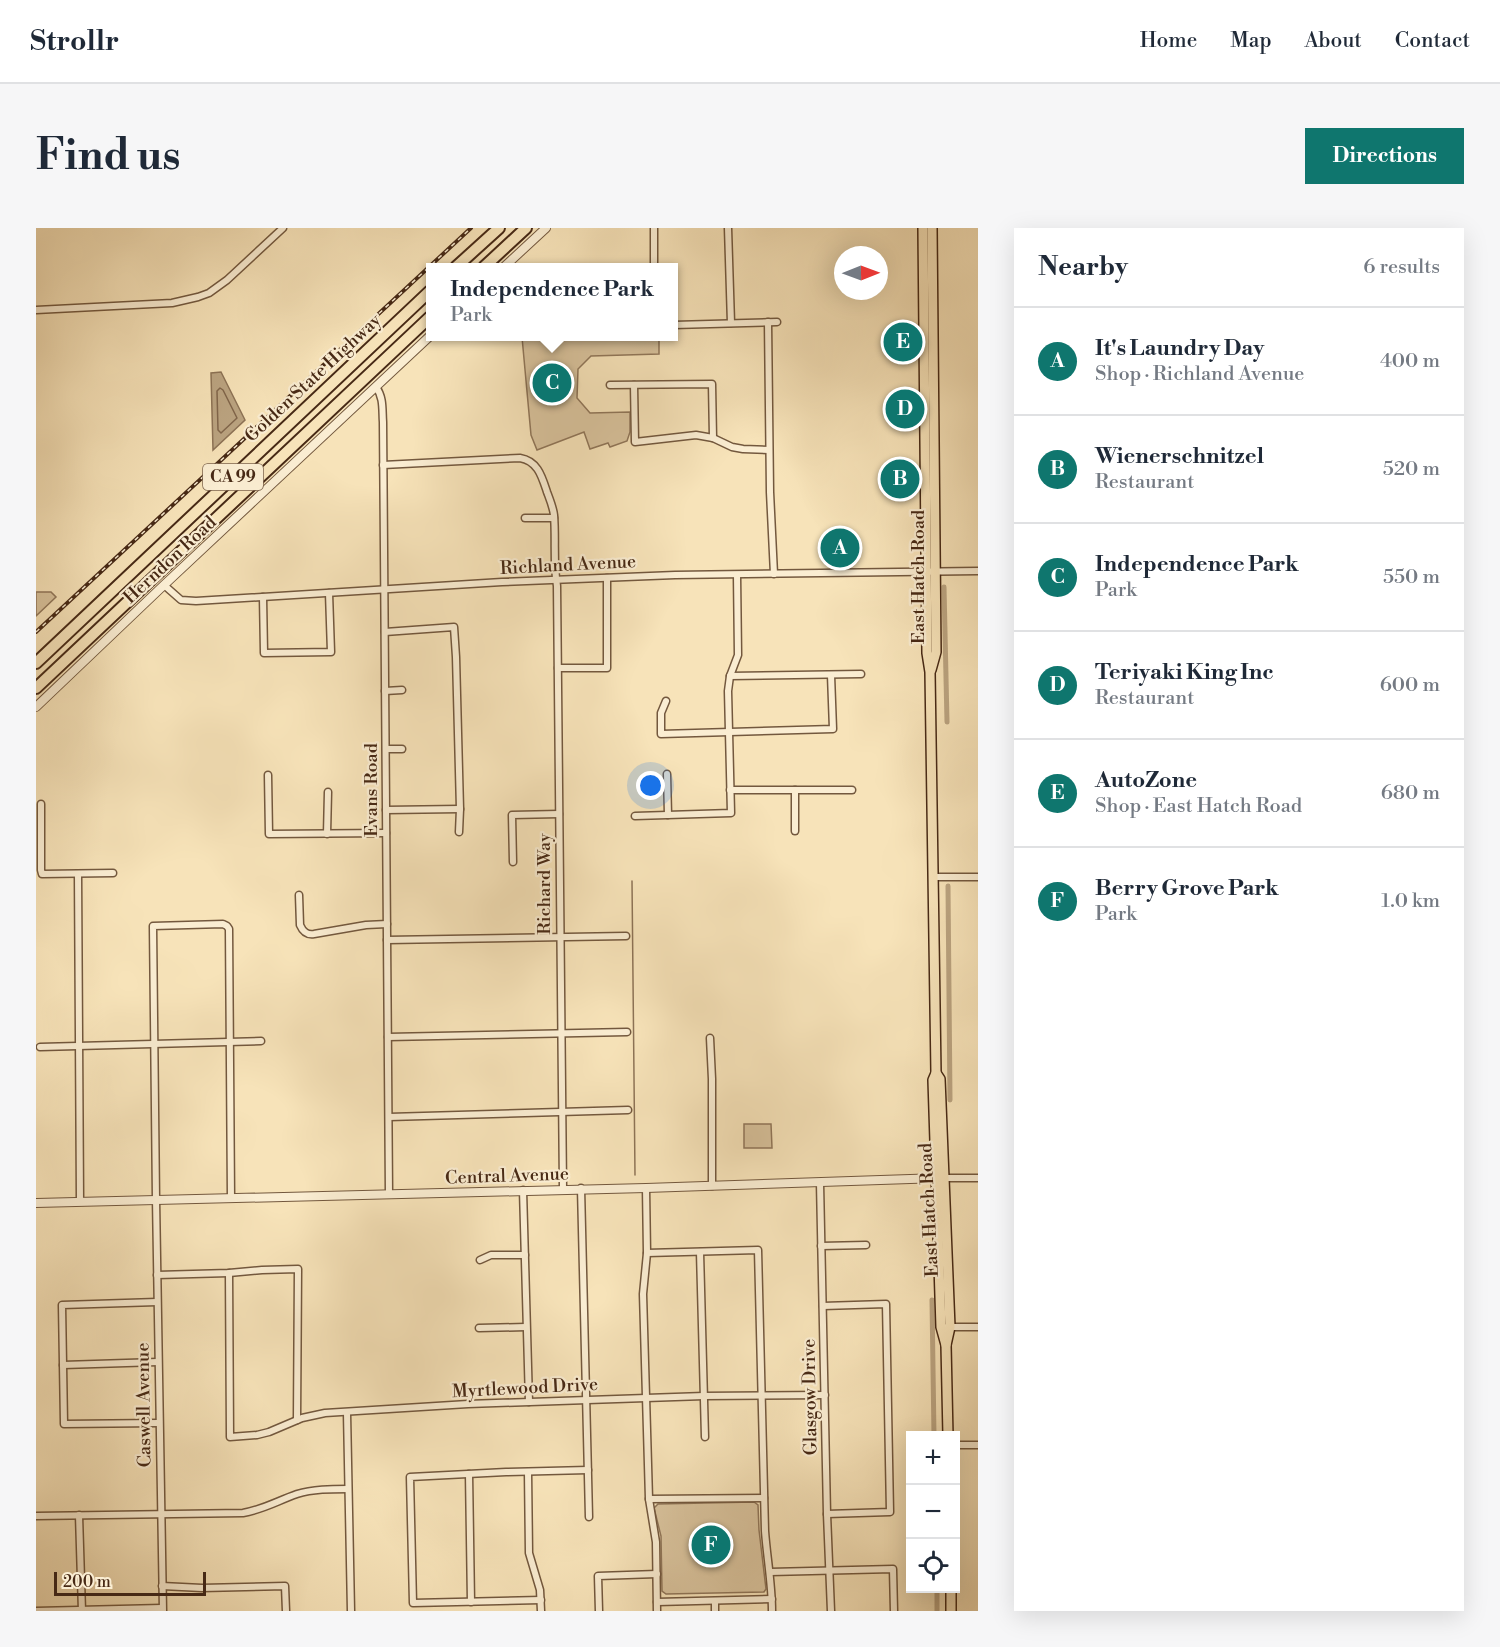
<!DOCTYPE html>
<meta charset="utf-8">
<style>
body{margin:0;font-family:"Libre Bodoni",serif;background:#f6f6f7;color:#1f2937}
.controls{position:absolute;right:18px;bottom:18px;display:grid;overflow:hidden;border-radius:0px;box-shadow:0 6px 24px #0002}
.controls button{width:54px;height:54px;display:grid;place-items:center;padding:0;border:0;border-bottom:2px solid #e0e1e3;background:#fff;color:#1f2937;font:30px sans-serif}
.compass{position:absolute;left:798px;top:18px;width:54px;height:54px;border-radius:50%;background:#fff;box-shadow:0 6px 24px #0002;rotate:89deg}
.scale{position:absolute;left:18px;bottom:15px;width:152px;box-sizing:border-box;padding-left:6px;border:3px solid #472915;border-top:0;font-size:16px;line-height:21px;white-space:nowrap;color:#472915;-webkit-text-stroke:4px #faedd2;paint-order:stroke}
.you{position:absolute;left:615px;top:558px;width:21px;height:21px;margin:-15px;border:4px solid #fff;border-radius:50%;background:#1a73e8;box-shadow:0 0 0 9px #1a73e833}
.badge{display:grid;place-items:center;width:39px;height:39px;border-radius:50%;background:#0f766e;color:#fff;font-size:20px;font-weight:700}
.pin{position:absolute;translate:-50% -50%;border:3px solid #fff;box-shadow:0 2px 6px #0006}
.popup{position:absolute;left:390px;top:35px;width:252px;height:78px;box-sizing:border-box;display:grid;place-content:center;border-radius:0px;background:#fff;filter:drop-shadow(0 2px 4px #0005);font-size:20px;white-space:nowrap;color:#747a83}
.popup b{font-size:22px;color:#1f2937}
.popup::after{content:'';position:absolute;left:50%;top:100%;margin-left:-12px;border:12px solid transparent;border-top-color:#fff}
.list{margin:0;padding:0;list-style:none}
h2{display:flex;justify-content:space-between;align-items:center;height:78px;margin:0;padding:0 24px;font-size:26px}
h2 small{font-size:20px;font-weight:400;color:#747a83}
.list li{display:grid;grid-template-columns:39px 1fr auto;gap:18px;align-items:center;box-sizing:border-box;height:108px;padding:0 24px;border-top:2px solid #e0e1e3}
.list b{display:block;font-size:22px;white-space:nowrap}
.list p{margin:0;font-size:20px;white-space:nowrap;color:#747a83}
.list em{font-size:20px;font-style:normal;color:#747a83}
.icon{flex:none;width:33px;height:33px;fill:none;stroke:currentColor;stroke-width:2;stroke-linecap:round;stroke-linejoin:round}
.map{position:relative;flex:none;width:942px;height:1383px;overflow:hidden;border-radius:0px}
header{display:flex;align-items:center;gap:36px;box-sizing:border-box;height:84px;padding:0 30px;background:#fff;border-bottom:2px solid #e0e1e3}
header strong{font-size:28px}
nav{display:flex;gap:33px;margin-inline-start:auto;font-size:21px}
.intro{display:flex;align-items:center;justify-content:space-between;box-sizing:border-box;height:144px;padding:0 36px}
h1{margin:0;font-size:42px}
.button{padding:15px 27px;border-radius:0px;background:#0f766e;color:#fff;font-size:21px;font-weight:700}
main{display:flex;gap:36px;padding:0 36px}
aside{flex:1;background:#fff;border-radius:0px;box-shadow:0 6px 24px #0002}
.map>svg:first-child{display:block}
.green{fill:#d9c39d;stroke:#907659;stroke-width:1.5}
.water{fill:#bba481;stroke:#8d7356;stroke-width:1.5}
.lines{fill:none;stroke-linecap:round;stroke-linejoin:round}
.shore{stroke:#81664b;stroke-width:1.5}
.stream{stroke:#8d7356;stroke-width:1.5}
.canal{stroke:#bba481;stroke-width:5}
.minor-casing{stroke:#73583e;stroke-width:9}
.tertiary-casing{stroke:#73583e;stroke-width:10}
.primary-casing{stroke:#472915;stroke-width:12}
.motorway-casing{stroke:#472915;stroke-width:14}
.minor{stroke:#faedd2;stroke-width:6}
.tertiary{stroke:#faedd2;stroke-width:8}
.primary{stroke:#f7e3b9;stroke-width:9}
.motorway{stroke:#f7e3b9;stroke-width:10}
.rail-casing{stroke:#472915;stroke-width:4}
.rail{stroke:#faedd2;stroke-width:1.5;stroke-dasharray:4.5;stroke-linecap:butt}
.labels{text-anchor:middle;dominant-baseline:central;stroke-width:4.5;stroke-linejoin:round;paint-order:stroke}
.shield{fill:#faedd2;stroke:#7d644e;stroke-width:1.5}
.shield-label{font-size:16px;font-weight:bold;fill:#472915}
.street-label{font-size:18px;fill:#472915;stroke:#faedd2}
</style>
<header>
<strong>Strollr</strong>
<nav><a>Home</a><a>Map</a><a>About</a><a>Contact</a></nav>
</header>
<div class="intro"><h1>Find us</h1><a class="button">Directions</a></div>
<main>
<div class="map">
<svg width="942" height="1383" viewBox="0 0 942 1383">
<rect width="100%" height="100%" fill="#f7e3b9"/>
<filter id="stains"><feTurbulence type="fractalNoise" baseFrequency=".00333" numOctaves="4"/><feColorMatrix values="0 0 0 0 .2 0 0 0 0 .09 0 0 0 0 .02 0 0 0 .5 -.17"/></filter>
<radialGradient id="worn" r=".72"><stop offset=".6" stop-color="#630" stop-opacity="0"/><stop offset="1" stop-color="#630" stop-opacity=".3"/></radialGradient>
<g class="green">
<polygon points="486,109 623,109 623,126 555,128 542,141 541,170 554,185 594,184 594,204 591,213 574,219 572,215 554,221 548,204 501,222 495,207"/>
<polygon points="0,364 15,364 20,369 0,388"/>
<polygon points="708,896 735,896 736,920 708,920"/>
<polygon points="718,1274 722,1277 723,1302 730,1361 728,1364 630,1366 626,1363 625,1308 618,1280 622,1276"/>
</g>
<polygon class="water" points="185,144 209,192 177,222 175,145"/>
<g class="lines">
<polygon class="shore" points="184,160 187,162 201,190 185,205 182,202 181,163"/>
<polyline class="stream" points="596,653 599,947"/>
<g class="canal">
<polyline points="908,359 911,494"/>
<polyline points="912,658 914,872"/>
<polyline points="896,1072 898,1208"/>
<polyline points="901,1360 901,1383"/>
</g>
<defs>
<g id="minor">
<polyline points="618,0 618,39"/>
<polyline points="692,0 695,95"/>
<polyline points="0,82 136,75 162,69 173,65 191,52 247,0"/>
<polyline points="732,94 734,264 738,346"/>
<polyline points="638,97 741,94"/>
<polyline points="574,157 676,156 677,210"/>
<polyline points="598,157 599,214 660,207 677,210 696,219 707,221 733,222"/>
<path d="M340,159C348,170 346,182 347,194L353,966"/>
<path d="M347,237L484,230C502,233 506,249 511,264C514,272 517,279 518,287C520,311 517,334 521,358L527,961"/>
<polyline points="489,290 518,290"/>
<polyline points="128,357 145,372 160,373 466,354 639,347 942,343"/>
<polyline points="227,369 228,425 295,424 293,365"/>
<polyline points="349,404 418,399 420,429 424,581 423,604"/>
<polyline points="522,440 571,440 571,350"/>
<polyline points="694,448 825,446"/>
<polyline points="349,463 366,462"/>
<polyline points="630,473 625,485 625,506 797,501 795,447"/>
<polyline points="350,521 366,521"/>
<polyline points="631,546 632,587"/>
<polyline points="232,547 233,606 350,605"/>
<polyline points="694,562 816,562"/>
<polyline points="759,562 759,603"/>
<polyline points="5,576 5,642 6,646 77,645"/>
<polyline points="350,582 424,581"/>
<polyline points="599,588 695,585 692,463 694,448 702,427 701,347"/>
<polyline points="291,606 292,564"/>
<polyline points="477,634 476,587 523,586"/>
<polyline points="42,646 44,973"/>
<polyline points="897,649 942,649"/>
<path d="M263,667L264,697C267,704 271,707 278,706L330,697L351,696"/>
<polyline points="351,712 590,708"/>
<polyline points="352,809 591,804"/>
<polyline points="674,810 676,851 676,958"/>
<polyline points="4,819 225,813"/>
<polyline points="353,889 592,882"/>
<polyline points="908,950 942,950"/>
<polyline points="784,955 791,1286 795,1383"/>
<polyline points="545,960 553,1289"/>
<polyline points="610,960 611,1025 607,1066 613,1271 620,1314 621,1383"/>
<polyline points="487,962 493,1174"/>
<polyline points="785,1018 830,1017"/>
<polyline points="664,1024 669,1209"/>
<path d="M611,1025L722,1022L729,1303C731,1330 736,1356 736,1383"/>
<polyline points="444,1032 455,1027 489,1027"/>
<polyline points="193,1045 194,1209 221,1207 233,1204 266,1190 289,1185 432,1176 668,1168 789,1167"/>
<polyline points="121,1047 193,1045 226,1042 262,1041 261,1192"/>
<polyline points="121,1074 26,1077 28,1196 123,1195"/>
<polyline points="787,1078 850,1076 854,1284 791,1286"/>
<polyline points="911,1099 942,1099"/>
<polyline points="443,1100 490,1099"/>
<polyline points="27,1137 122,1134"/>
<polyline points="311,1185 315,1383"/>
<polyline points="920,1217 942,1217"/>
<polyline points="492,1244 493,1325 504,1362 505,1383"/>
<polyline points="433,1246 435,1374"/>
<polyline points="613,1271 728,1270"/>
<polyline points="43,1287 46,1383"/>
<path d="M0,1288L207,1285C229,1281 241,1273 261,1266C277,1261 295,1261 312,1261"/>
<polyline points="734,1344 857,1341 858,1383"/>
<polyline points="126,1358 166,1360 249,1358 250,1383"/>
<polyline points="505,1372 377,1375 374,1249 470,1244 552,1242"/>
<polyline points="679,1373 679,1383"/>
<polyline points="621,1374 736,1371"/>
<polyline points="0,1383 126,1380"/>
<polyline points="127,1383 120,971 117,698 187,696 191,698 193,701 195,970"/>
<polyline points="563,1383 562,1348 621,1346"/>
</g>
<g id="tertiary">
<polyline points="468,39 510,0"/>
<polyline points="0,479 128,357 394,108"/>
<polyline points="0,975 610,960 904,950"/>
</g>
<g id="primary">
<polyline points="887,0 891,425 894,444 900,845 897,852 905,1099 910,1117 912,1208"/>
<polyline points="895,442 900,424 896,0"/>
<polyline points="900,845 904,851 914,1099 910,1117"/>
<polyline points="915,1360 915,1383"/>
</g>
<g id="motorway">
<polyline points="420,39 463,0"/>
<polyline points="448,39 490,0"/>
<polyline points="0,435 394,63"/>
<polyline points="0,460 394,89"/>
</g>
</defs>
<use href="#minor" class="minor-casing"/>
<use href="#tertiary" class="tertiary-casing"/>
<use href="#primary" class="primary-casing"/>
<use href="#motorway" class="motorway-casing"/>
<use href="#minor" class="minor"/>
<use href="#tertiary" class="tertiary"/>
<use href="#primary" class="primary"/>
<use href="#motorway" class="motorway"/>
<defs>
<polyline id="rail" points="0,404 435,0"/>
</defs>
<use href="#rail" class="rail-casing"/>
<use href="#rail" class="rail"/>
</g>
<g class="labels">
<rect class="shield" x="167" y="236" width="60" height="26" rx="4.5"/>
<g class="shield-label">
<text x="197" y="249">CA 99</text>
</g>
<g class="street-label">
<text transform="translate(277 150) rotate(-43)">Golden State Highway</text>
<text transform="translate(134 332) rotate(-43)">Herndon Road</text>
<text transform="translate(532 337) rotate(-3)">Richland Avenue</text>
<text transform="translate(882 349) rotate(-90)">East Hatch Road</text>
<text transform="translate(335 562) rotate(-90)">Evans Road</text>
<text transform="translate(508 656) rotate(-90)">Richard Way</text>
<text transform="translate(471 948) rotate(-2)">Central Avenue</text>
<text transform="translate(893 982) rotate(-93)">East Hatch Road</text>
<text transform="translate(489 1160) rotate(-3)">Myrtlewood Drive</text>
<text transform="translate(774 1169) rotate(-91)">Glasgow Drive</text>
<text transform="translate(108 1177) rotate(-91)">Caswell Avenue</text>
</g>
</g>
<rect width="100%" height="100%" filter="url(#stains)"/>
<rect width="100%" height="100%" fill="url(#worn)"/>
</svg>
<div class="controls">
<button>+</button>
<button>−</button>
<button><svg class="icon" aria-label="locate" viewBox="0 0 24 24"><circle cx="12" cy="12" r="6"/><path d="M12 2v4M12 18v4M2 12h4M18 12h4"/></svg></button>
</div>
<svg class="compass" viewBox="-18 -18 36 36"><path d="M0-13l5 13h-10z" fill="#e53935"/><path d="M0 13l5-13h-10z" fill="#747a83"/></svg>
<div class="scale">200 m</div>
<div class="you"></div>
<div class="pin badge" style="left:804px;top:320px">A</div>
<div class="pin badge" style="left:864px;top:251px">B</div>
<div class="pin badge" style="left:516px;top:155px">C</div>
<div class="popup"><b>Independence Park</b>Park</div>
<div class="pin badge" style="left:869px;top:181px">D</div>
<div class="pin badge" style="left:867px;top:114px">E</div>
<div class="pin badge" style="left:675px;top:1317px">F</div>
</div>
<aside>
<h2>Nearby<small>6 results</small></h2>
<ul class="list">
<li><span class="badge">A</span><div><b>It's Laundry Day</b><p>Shop · Richland Avenue</p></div><em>400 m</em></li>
<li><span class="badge">B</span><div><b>Wienerschnitzel</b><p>Restaurant</p></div><em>520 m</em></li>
<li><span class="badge">C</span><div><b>Independence Park</b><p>Park</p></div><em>550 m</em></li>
<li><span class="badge">D</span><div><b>Teriyaki King Inc</b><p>Restaurant</p></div><em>600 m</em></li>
<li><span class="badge">E</span><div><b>AutoZone</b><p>Shop · East Hatch Road</p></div><em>680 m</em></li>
<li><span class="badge">F</span><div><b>Berry Grove Park</b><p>Park</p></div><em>1.0 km</em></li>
</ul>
</aside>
</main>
